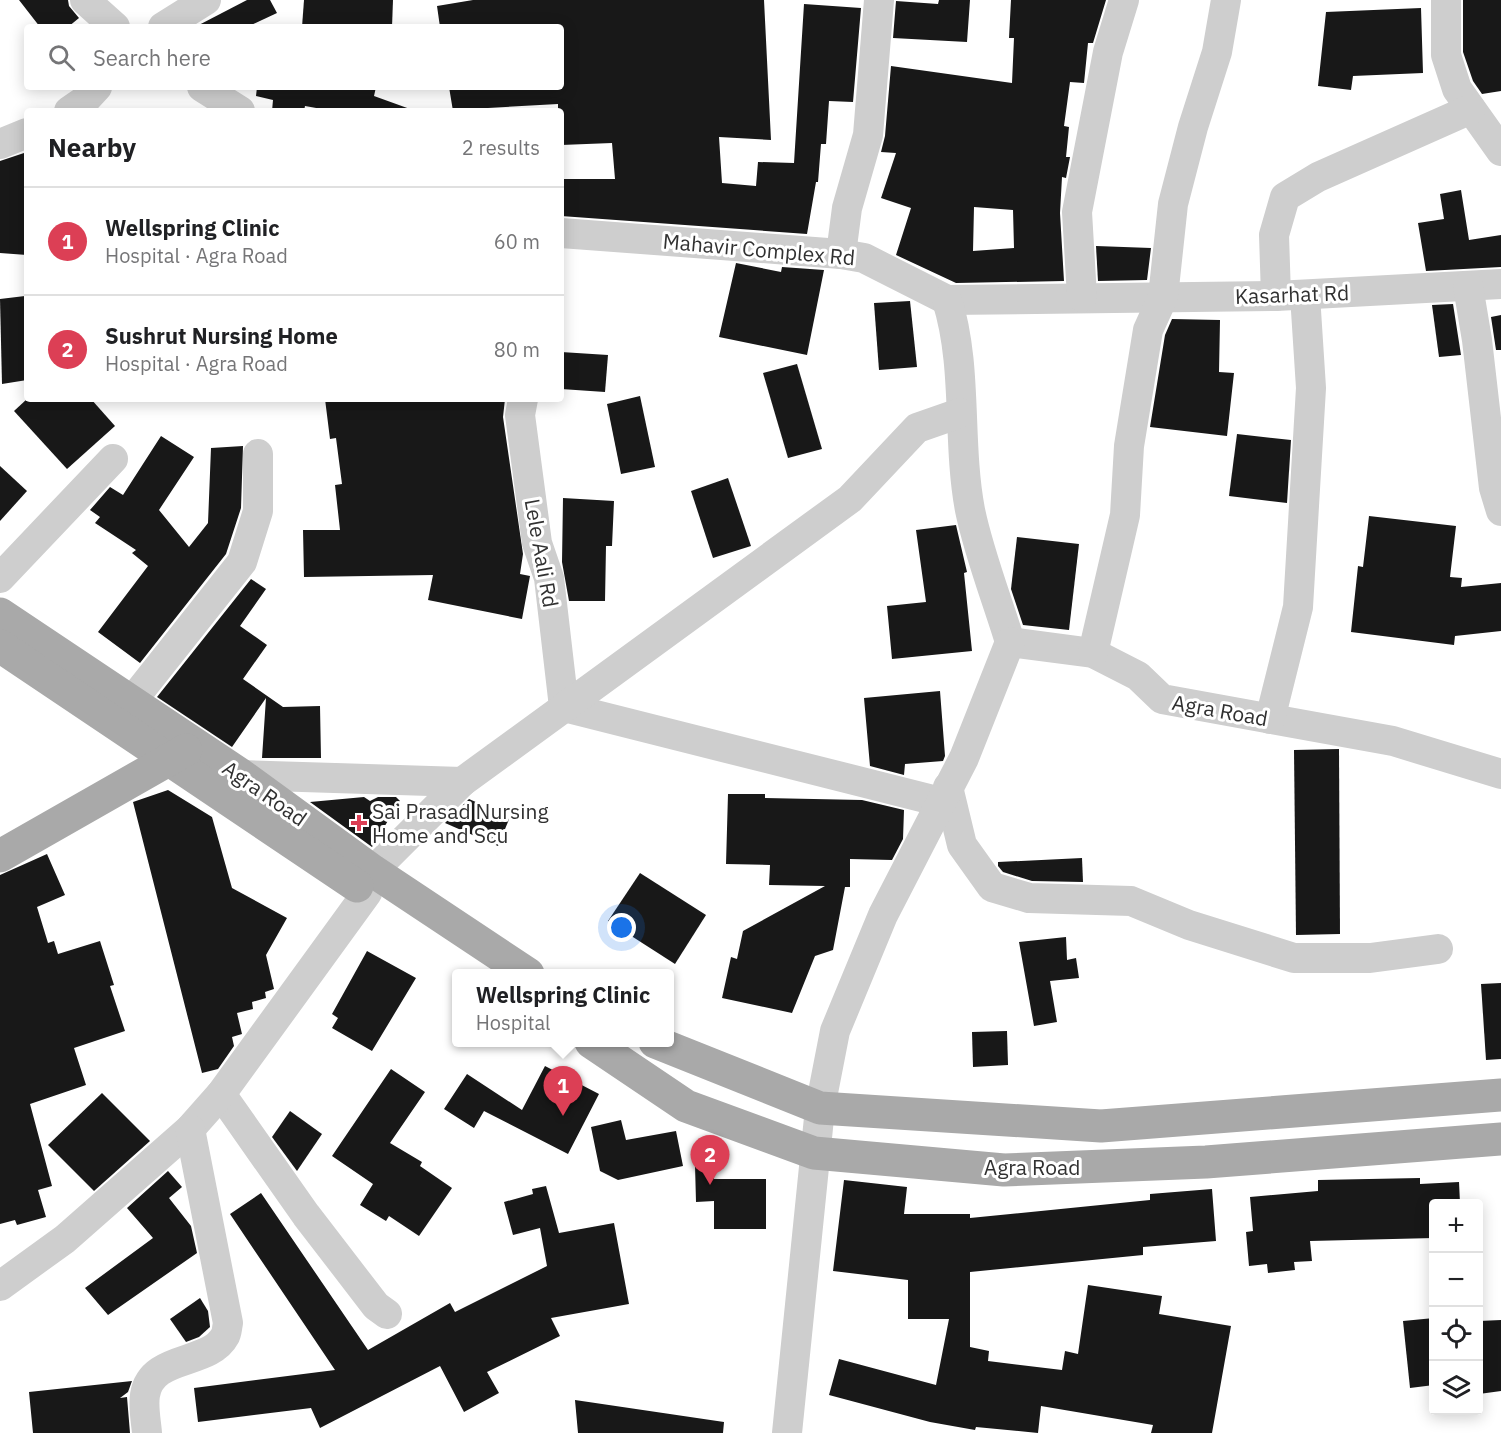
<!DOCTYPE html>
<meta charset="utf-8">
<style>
body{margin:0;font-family:"IBM Plex Sans",sans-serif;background:#f6f6f6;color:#202124}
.controls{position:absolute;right:18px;bottom:18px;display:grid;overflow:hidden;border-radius:6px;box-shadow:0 3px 15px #0003}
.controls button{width:54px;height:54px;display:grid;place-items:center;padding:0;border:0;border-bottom:2px solid #e0e0e0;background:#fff;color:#202124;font:30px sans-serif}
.you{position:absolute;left:622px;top:928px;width:21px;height:21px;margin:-15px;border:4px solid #fff;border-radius:50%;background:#1a73e8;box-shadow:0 0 0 9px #1a73e833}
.badge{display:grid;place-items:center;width:39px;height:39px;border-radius:50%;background:#dc3f55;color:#fff;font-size:20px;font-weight:700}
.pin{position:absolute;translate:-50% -50px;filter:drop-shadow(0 2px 3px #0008)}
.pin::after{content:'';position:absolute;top:32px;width:21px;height:18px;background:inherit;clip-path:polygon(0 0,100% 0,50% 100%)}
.popup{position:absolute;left:452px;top:969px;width:222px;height:78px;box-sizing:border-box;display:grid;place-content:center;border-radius:6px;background:#fff;filter:drop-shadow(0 2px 4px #0005);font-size:20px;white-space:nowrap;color:#757577}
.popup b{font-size:22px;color:#202124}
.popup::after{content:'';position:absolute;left:50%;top:100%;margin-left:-12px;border:12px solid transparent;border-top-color:#fff}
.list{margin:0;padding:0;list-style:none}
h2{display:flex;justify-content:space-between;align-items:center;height:78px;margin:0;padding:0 24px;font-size:26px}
h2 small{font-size:20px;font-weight:400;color:#757577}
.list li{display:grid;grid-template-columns:39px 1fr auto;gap:18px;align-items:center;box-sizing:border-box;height:108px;padding:0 24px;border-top:2px solid #e0e0e0}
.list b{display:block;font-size:22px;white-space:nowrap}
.list p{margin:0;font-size:20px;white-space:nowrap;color:#757577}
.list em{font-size:20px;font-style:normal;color:#757577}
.icon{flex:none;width:33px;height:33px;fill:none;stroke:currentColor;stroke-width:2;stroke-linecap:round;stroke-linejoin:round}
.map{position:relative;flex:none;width:1501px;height:1433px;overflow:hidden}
.search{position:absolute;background:#fff;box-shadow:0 3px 15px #0003;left:24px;top:24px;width:540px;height:66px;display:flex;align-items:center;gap:15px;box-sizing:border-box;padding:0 21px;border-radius:6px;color:#757577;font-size:22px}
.panel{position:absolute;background:#fff;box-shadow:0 3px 15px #0003;left:24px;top:108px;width:540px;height:294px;border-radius:6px}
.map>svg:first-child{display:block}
.building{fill:#181818;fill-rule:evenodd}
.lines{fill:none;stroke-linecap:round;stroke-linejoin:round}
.minor{stroke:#cecece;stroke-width:30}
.major{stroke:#a9a9a9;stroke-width:33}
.poi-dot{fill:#dc3f55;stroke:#fff;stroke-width:2}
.labels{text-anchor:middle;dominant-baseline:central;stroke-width:6;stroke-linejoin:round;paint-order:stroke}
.street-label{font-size:21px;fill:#313131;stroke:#fff}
.poi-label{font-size:21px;fill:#313131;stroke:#fff;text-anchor:start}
</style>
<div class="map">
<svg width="1501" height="1433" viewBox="0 0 1501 1433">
<rect width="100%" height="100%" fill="#fff"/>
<g class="building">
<polygon points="19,0 68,0 69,6 79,18 68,27 40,27"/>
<polygon points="247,0 270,0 277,13 247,27 195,27"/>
<polygon points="304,0 393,0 392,27 302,27"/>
<polygon points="473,0 764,0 771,140 719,137 722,183 756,186 758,162 794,163 804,4 861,8 853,102 829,101 826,144 821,144 818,182 816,182 807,234 561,216 561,179 615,179 612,143 561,145 561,111 558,111 558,104 488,108 487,111 453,111 449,87 561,87 561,27 440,27 437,6"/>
<polygon points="939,0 970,0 967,42 893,38 896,1 938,4"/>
<path d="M1011,0H1106L1093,43H1088L1084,83L1070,82L1064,126L1069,127L1066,157H1070L1066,178L1062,177L1060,213L1064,281L956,283L896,255L911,208L881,198L896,153L881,152L885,136L891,66L1012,83L1014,38H1009ZM974,207L1013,210L1014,248L973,251Z"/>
<polygon points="1463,0 1501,0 1501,91 1482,94 1473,81 1463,52"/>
<polygon points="1421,8 1423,73 1353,76 1351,90 1318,86 1326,12"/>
<polygon points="257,87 376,87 374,96 410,109 333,111 305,106 304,111 272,111 273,100 256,96"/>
<polygon points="27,152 27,255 0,253 0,161"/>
<polygon points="1461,190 1469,240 1501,235 1501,267 1426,271 1418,223 1444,219 1440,194"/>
<polygon points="1096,246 1151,248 1147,280 1098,281"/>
<polygon points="736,263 781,272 782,267 824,270 807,355 719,337"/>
<polygon points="25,296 27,380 2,384 0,299"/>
<polygon points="910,301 917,367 879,370 874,303"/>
<polygon points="1453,304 1461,355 1439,357 1432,305"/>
<polygon points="1501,315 1501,350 1496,350 1491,317"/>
<polygon points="1172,319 1220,320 1219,372 1234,373 1227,436 1150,427 1165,335"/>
<polygon points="561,352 608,355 605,392 561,389"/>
<polygon points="797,364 822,449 788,458 763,373"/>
<polygon points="640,396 655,467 621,474 607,404"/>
<polygon points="27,399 91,399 115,426 67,469 14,411"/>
<polygon points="325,399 505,399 503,417 523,554 520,574 530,576 522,619 428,600 433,575 304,577 303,530 340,530 335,485 342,484 336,438 330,439"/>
<polygon points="1237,434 1291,440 1287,503 1229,496"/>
<polygon points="161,436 194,457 159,510 189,547 208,523 211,448 243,446 241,508 226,554 140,663 98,632 148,566 132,553 136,550 95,523 100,517 90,510 110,487 123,495"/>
<polygon points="0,466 27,491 0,521"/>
<polygon points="728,478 751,546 713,558 691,491"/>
<polygon points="563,498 614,501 612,546 606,546 605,601 569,601 562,562"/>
<polygon points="1369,516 1456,526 1450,577 1462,578 1461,587 1501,583 1501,631 1455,636 1454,645 1351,632 1358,566 1363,567"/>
<polygon points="956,525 967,572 964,573 972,651 892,659 887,606 926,602 916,530"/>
<polygon points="1017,537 1079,544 1069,630 1023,625 1011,589"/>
<polygon points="251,579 266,589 240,626 267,645 243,679 283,707 320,706 321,758 262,758 266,698 232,747 157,697"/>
<polygon points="940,691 945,756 943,761 905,764 904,775 870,766 864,698"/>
<polygon points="1339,749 1340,934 1296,935 1294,750"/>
<polygon points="168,790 212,817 232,888 287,918 266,955 274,989 265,992 266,998 252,1002 253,1009 237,1013 242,1034 232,1037 234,1046 218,1069 202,1073 133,802"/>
<polygon points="728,794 765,794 765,798 862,800 904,810 903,839 892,860 850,859 850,887 845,887 833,950 815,956 792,1013 722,998 731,957 737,959 743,931 825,886 769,885 770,865 726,864"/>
<polygon points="364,797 370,801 378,797 396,797 400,801 372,847 310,802"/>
<polygon points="469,799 510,817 498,846 445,823"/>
<polygon points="47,854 65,895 37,907 48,943 54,941 58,954 100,941 114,985 110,986 125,1031 74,1048 86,1085 30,1104 52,1186 38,1190 46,1217 17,1225 15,1220 0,1224 0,875"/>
<polygon points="1082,858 1083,882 1032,881 1003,872 998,866 998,862"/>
<polygon points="640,873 706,915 675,964 608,921"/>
<polygon points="1066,937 1067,960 1076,958 1079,978 1050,981 1057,1022 1034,1026 1019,942"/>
<polygon points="367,951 416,978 372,1051 332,1028 338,1018 332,1014"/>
<polygon points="1501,983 1501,1059 1486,1060 1481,984"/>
<polygon points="1007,1031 1008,1065 973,1067 972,1032"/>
<polygon points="545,1066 599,1094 568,1154 484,1111 474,1128 444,1109 467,1074 522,1110"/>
<polygon points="391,1069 425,1092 390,1143 422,1162 420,1166 452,1188 419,1236 389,1216 386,1221 360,1205 373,1184 332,1156"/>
<polygon points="102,1093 150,1141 94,1191 48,1145"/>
<polygon points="290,1111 322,1134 297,1171 272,1137"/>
<polygon points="621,1120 626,1140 676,1131 683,1166 618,1180 600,1171 591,1127"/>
<polygon points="695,1165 714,1165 714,1179 766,1179 766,1229 714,1229 714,1201 696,1202"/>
<polygon points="168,1171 182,1187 169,1198 191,1226 197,1253 108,1315 85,1288 153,1238 127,1208"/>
<polygon points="1420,1178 1420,1184 1459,1182 1460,1203 1434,1203 1434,1238 1310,1241 1312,1261 1294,1262 1295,1270 1268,1273 1267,1264 1249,1266 1246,1232 1253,1231 1250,1197 1318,1191 1318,1180"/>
<polygon points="844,1180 907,1187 904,1214 970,1214 970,1218 1150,1200 1150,1194 1212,1189 1216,1241 1143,1247 1143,1255 970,1272 970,1347 989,1351 988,1361 1062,1370 1065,1351 1078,1354 1088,1285 1162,1296 1159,1314 1231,1326 1212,1433 1151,1433 1153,1425 1041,1406 1038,1433 976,1427 975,1430 930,1422 829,1395 839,1359 936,1385 949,1319 908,1319 908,1280 833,1271"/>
<polygon points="546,1186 559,1233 614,1223 629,1304 551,1318 560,1336 487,1372 499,1393 464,1412 440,1366 320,1428 311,1408 198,1422 194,1388 335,1370 230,1214 261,1193 368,1350 450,1303 455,1312 547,1266 540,1228 513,1235 504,1202 533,1194 532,1189"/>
<polygon points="200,1298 208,1311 210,1327 199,1337 186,1342 170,1319"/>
<polygon points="1434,1318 1434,1385 1410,1388 1403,1321"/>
<polygon points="1501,1320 1501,1391 1479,1394 1479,1321"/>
<polygon points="132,1381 128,1392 120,1398 127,1397 130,1433 33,1433 29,1392"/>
<polygon points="575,1400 724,1422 723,1433 578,1433"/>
</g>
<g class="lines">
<g class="minor">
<polyline points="85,0 115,27"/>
<polyline points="1446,0 1446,55 1457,89 1501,151"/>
<polyline points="163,27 206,0"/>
<polyline points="202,87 240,111"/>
<polyline points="69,111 85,100 97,87"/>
<polyline points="0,144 27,133"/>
<polyline points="561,233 841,254 864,258 947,300 1276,296 1501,284"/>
<polyline points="841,254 847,208 868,135 879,0"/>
<polyline points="1468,286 1477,340 1494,488 1501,511"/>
<polyline points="1276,296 1274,235 1285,197 1318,177 1471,109"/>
<polyline points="1082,297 1077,212 1108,52 1124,0"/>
<path d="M947,300C968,367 957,441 970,510C979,554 997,599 1010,642"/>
<polyline points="523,399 520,415 537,543 549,578 564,707 941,802"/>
<polyline points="0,578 113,459"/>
<polyline points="1010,642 1093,653 1138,676 1162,699 1393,741 1501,774"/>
<polyline points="1093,653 1125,515 1129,446 1148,330 1163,297 1173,204 1193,127 1217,52 1226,0"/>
<polyline points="131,702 242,562 258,511 258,454"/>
<polyline points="1270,719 1298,607 1311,388 1305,295"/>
<polyline points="241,775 462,782"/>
<polyline points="948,787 962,845 992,887 1029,898 1131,901 1189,925 1294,958 1370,958 1438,949"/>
<polyline points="373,871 462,782 850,499 917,428 960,413"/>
<polyline points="221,1094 306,1215 376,1306 387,1314"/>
<polyline points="0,1286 65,1239 190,1129 221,1094 367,893"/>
<path d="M147,1433C146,1421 143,1407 145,1395C151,1354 209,1366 225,1336C227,1333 227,1327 228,1323L190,1129"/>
<polyline points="787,1433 820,1108 835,1031 883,915 964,758 1010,642"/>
</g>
<g class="major">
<polyline points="0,614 241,775 373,871 528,974"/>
<polyline points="0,646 357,886"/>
<polyline points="0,856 186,750"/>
<polyline points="591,1042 686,1106 814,1153 1004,1170 1206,1162 1501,1139"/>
<polyline points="655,1042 820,1108 1101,1126 1501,1095"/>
</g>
</g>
<path class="poi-dot" d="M356 814h6v6h6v6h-6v6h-6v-6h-6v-6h6z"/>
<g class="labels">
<g class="street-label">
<text transform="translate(759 249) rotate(5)">Mahavir Complex Rd</text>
<text transform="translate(1292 294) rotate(-2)">Kasarhat Rd</text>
<text transform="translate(542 553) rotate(80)">Lele Aali Rd</text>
<text transform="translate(1220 710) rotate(10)">Agra Road</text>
<text transform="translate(265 793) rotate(35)">Agra Road</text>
<text x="1032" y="1167">Agra Road</text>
</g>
<g class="poi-label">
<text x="372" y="811">Sai Prasad Nursing<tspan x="372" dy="24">Home and Scu</tspan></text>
</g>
</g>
</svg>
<div class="controls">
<button>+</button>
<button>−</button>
<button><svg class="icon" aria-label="locate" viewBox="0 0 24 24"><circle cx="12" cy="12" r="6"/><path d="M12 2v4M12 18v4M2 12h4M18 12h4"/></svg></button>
<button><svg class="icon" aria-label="layers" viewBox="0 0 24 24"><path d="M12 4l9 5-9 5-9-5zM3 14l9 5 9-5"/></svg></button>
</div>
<div class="you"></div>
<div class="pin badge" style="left:563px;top:1116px">1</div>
<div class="popup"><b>Wellspring Clinic</b>Hospital</div>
<div class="pin badge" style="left:710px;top:1185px">2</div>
<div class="search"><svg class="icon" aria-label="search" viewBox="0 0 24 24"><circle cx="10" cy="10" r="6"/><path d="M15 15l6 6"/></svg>Search here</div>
<section class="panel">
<h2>Nearby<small>2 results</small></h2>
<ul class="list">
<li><span class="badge">1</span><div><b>Wellspring Clinic</b><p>Hospital · Agra Road</p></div><em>60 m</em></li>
<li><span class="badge">2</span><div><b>Sushrut Nursing Home</b><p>Hospital · Agra Road</p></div><em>80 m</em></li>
</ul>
</section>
</div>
